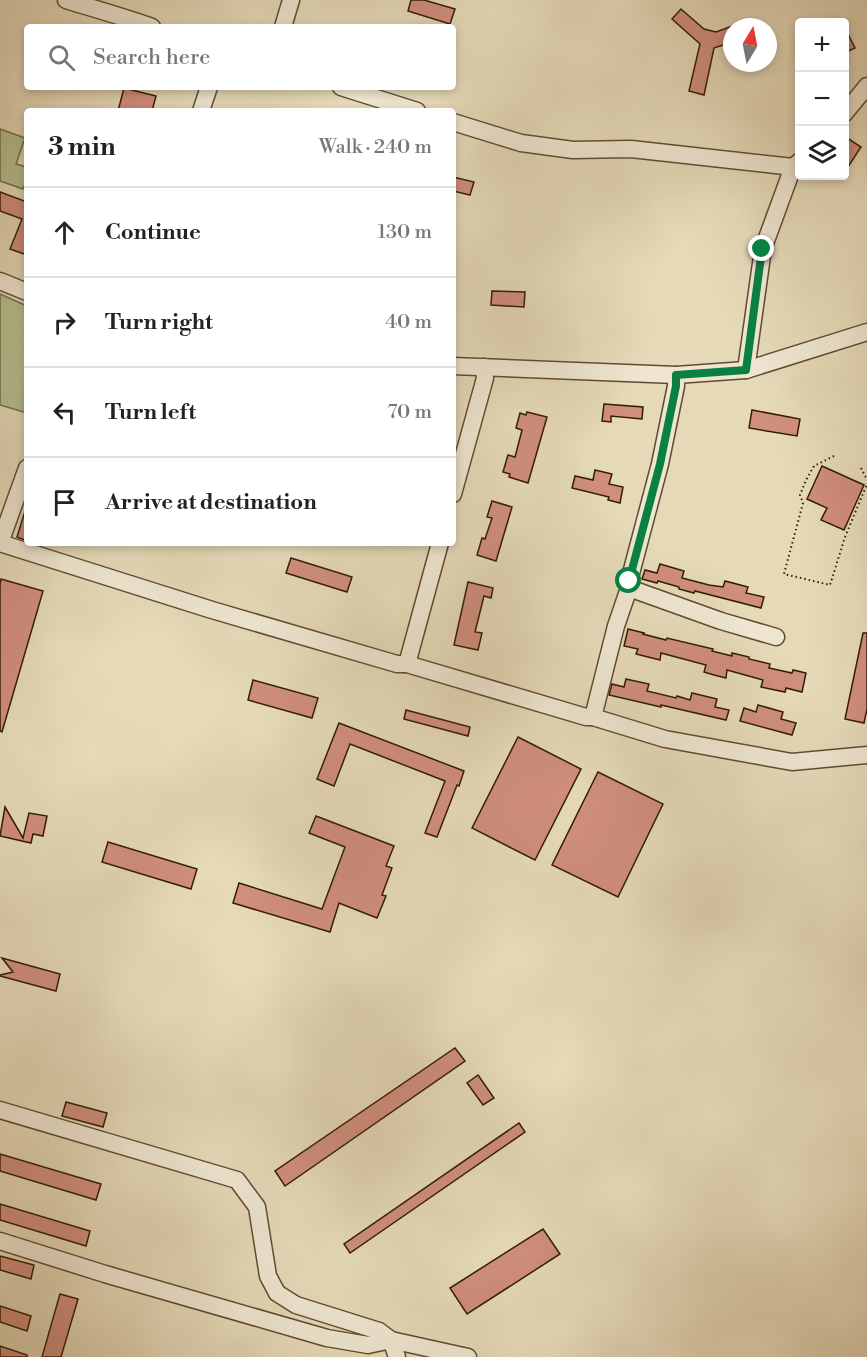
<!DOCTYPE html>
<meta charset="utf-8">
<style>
body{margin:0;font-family:"Libre Bodoni",serif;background:#f6f6f6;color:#222}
.controls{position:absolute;right:18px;top:18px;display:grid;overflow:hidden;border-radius:6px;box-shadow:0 3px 9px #0003}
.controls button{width:54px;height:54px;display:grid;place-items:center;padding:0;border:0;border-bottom:2px solid #e0e0e0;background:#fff;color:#222;font:30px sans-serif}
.compass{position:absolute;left:723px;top:18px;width:54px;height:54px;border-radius:50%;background:#fff;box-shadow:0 3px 9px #0003;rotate:10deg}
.stop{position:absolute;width:18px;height:18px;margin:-14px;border:4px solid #0b8043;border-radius:50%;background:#fff}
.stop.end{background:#0b8043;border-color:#fff;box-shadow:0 2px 6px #0008}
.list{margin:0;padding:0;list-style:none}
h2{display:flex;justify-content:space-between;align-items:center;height:78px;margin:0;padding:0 24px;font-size:26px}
h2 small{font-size:20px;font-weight:400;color:#767676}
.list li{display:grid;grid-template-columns:39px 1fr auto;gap:18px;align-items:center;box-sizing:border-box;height:90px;padding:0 24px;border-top:2px solid #e0e0e0}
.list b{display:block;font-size:22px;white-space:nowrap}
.list em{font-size:20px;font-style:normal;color:#767676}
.icon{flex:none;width:33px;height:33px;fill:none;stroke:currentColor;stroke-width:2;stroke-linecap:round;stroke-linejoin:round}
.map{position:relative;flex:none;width:867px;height:1357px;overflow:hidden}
.search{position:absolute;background:#fff;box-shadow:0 3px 9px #0003;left:24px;top:24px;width:432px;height:66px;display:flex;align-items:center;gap:15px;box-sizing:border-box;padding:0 21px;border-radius:6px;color:#767676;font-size:22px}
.panel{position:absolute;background:#fff;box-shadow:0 3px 9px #0003;left:24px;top:108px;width:432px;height:438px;border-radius:6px}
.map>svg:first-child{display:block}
.green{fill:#b4bf90;stroke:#746e48;stroke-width:1.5}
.building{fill:#d08e7e;stroke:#331d00;stroke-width:1.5}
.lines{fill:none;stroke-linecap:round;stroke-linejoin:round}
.minor-casing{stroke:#604c2e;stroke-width:19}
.path{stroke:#331d00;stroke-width:2;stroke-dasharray:1.5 3;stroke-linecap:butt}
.minor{stroke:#eee6d1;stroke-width:16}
.route{stroke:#0b8043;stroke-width:8}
</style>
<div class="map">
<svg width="867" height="1357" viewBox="0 0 867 1357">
<rect width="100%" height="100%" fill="#e5d9b8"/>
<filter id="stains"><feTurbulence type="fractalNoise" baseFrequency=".00333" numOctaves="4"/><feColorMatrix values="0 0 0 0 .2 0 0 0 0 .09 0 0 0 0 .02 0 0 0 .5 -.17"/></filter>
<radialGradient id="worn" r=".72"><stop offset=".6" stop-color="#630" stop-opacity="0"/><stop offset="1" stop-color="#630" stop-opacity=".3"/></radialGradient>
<g class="green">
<path d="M0,129L25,138L16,164C19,165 22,165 25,167C31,172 25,184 23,189L0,181Z"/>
<polygon points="0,294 27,306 27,413 0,405"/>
</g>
<g class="building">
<polygon points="411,0 424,0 455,9 450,24 408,11"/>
<polygon points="681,9 704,29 716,32 732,26 732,42 714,48 704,95 689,91 700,44 672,19"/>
<polygon points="844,26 855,48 844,53"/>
<polygon points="124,88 156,96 152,111 118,111"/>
<polygon points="844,136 861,147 844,173"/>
<polygon points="453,177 474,182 470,195 453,191"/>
<polygon points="0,192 27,202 27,255 10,249 22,219 0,211"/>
<polygon points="492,291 525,292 524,307 491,305"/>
<polygon points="604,404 643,407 642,419 611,416 611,422 602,421"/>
<polygon points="752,410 800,419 797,436 749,428"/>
<polygon points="527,412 547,417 528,483 509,477 510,474 503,472 508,455 515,457 522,430 516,428 520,413 526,415"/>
<polygon points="822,466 864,485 844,530 821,520 827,508 807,499"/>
<polygon points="595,470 612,474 609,484 623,487 620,503 608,500 609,497 572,488 575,476 593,480"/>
<polygon points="492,501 512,507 496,561 477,555 482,538 485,539 492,518 487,517"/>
<polygon points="25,511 27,512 27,541 17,537"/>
<polygon points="291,558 352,577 347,592 286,573"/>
<polygon points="660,564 684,571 682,578 709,585 723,587 725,581 748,587 746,593 764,597 761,608 695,591 694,593 679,589 679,587 658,581 657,583 642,579 645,570 657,573"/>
<polygon points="1,579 43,591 2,732 0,731 0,584"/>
<polygon points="468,582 493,588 491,598 484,596 475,632 482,633 478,650 454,645"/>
<polygon points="628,629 644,633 643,634 666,640 667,638 713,649 712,651 732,656 732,653 749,657 749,659 770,664 769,668 792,673 793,670 806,673 802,692 786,688 785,692 761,687 763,680 727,670 726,678 714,675 704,672 706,665 661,653 660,660 636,654 638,649 624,646"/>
<polygon points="863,633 867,633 867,709 864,723 845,719"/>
<polygon points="626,679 649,684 647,691 676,698 677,696 690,700 692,693 717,699 715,707 729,710 726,720 661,705 661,707 609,695 612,684 624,687"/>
<polygon points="253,680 318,698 312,718 248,700"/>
<polygon points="758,705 783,712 781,719 796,723 792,735 740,721 744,708 756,712"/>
<polygon points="406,710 470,727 468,736 404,719"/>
<polygon points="339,723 464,771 459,786 457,785 437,837 425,833 445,781 350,744 334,786 317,779"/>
<polygon points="518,737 581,769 535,860 472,828"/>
<polygon points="598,772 663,804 618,897 552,865"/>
<polygon points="5,807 23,838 29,813 47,816 43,836 33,834 31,843 0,836"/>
<polygon points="316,816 394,846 386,866 392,868 382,895 386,896 377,918 339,903 330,932 233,903 239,883 322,909 345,847 309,833"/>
<polygon points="108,842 197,869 191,889 102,862"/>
<polygon points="2,958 60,974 56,991 0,976 0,975 13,972"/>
<polygon points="455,1048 465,1061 285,1186 275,1171"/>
<polygon points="478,1075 494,1098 483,1105 467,1083"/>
<polygon points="66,1102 107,1113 103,1127 62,1116"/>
<polygon points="519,1123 525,1132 350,1253 344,1244"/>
<polygon points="0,1154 101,1184 96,1200 0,1171"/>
<polygon points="0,1204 90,1231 86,1246 0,1220"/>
<polygon points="543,1229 560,1254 467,1314 450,1288"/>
<polygon points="0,1256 34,1265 31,1279 0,1270"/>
<polygon points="60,1294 78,1299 61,1357 42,1357"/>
<polygon points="0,1306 31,1316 27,1331 0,1322"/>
<polygon points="0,1346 27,1355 27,1357 0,1357"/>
</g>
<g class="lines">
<defs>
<g id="minor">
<path d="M66,0C95,9 124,17 152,27"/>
<polyline points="283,27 291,0"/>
<polyline points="341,87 417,111"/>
<polyline points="201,111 209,87"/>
<polyline points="844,114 867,86"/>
<polyline points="453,122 521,143 573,150 631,149 793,167"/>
<polyline points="0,281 27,292"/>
<polyline points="453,366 676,375 746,370 867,332"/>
<polyline points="746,370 763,249 793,167 800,161"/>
<polyline points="676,375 676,386 660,464 629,581 629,588 616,626 593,717 665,739 792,762 867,755"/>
<polyline points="453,494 485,378 484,367"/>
<polyline points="0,543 212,610 397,664 407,664 586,717 593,717"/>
<polyline points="0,543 27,468"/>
<polyline points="629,588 721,621 776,637"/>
<polyline points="407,664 440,543"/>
<polyline points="0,1110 237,1180 257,1207 268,1276 277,1293 296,1305 379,1331 391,1340 397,1357"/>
<polyline points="0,1241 105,1274 327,1338 368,1345 391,1340 468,1357"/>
</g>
</defs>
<use href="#minor" class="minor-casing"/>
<g class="path">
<polyline points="834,456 814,466 806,480 800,495 803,503 784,574 830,585 845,537 867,484"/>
<polyline points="861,468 867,480"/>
</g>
<use href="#minor" class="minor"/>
</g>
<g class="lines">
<polyline class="route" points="629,581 660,464 676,386 676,375 746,370 762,249"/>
</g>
<rect width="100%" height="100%" filter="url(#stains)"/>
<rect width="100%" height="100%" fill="url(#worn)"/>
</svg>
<div class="controls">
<button>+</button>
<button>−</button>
<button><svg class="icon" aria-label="layers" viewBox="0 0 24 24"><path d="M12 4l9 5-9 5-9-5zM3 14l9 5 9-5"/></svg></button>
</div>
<svg class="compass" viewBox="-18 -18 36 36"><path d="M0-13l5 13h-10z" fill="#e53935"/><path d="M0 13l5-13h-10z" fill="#767676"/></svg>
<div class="stop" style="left:629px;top:581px"></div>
<div class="stop end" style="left:762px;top:249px"></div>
<div class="search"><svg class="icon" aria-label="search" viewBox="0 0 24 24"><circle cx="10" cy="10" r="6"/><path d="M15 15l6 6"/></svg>Search here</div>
<section class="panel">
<h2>3 min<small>Walk · 240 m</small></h2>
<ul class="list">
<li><svg class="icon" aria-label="ahead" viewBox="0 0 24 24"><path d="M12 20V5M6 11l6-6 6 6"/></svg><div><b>Continue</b></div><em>130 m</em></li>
<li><svg class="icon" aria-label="right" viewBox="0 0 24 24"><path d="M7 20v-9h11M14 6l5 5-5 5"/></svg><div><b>Turn right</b></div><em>40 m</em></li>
<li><svg class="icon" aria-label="left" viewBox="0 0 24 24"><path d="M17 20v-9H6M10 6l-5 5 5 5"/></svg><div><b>Turn left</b></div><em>70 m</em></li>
<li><svg class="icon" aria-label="arrive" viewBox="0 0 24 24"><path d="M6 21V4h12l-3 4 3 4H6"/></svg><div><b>Arrive at destination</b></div></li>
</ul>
</section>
</div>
